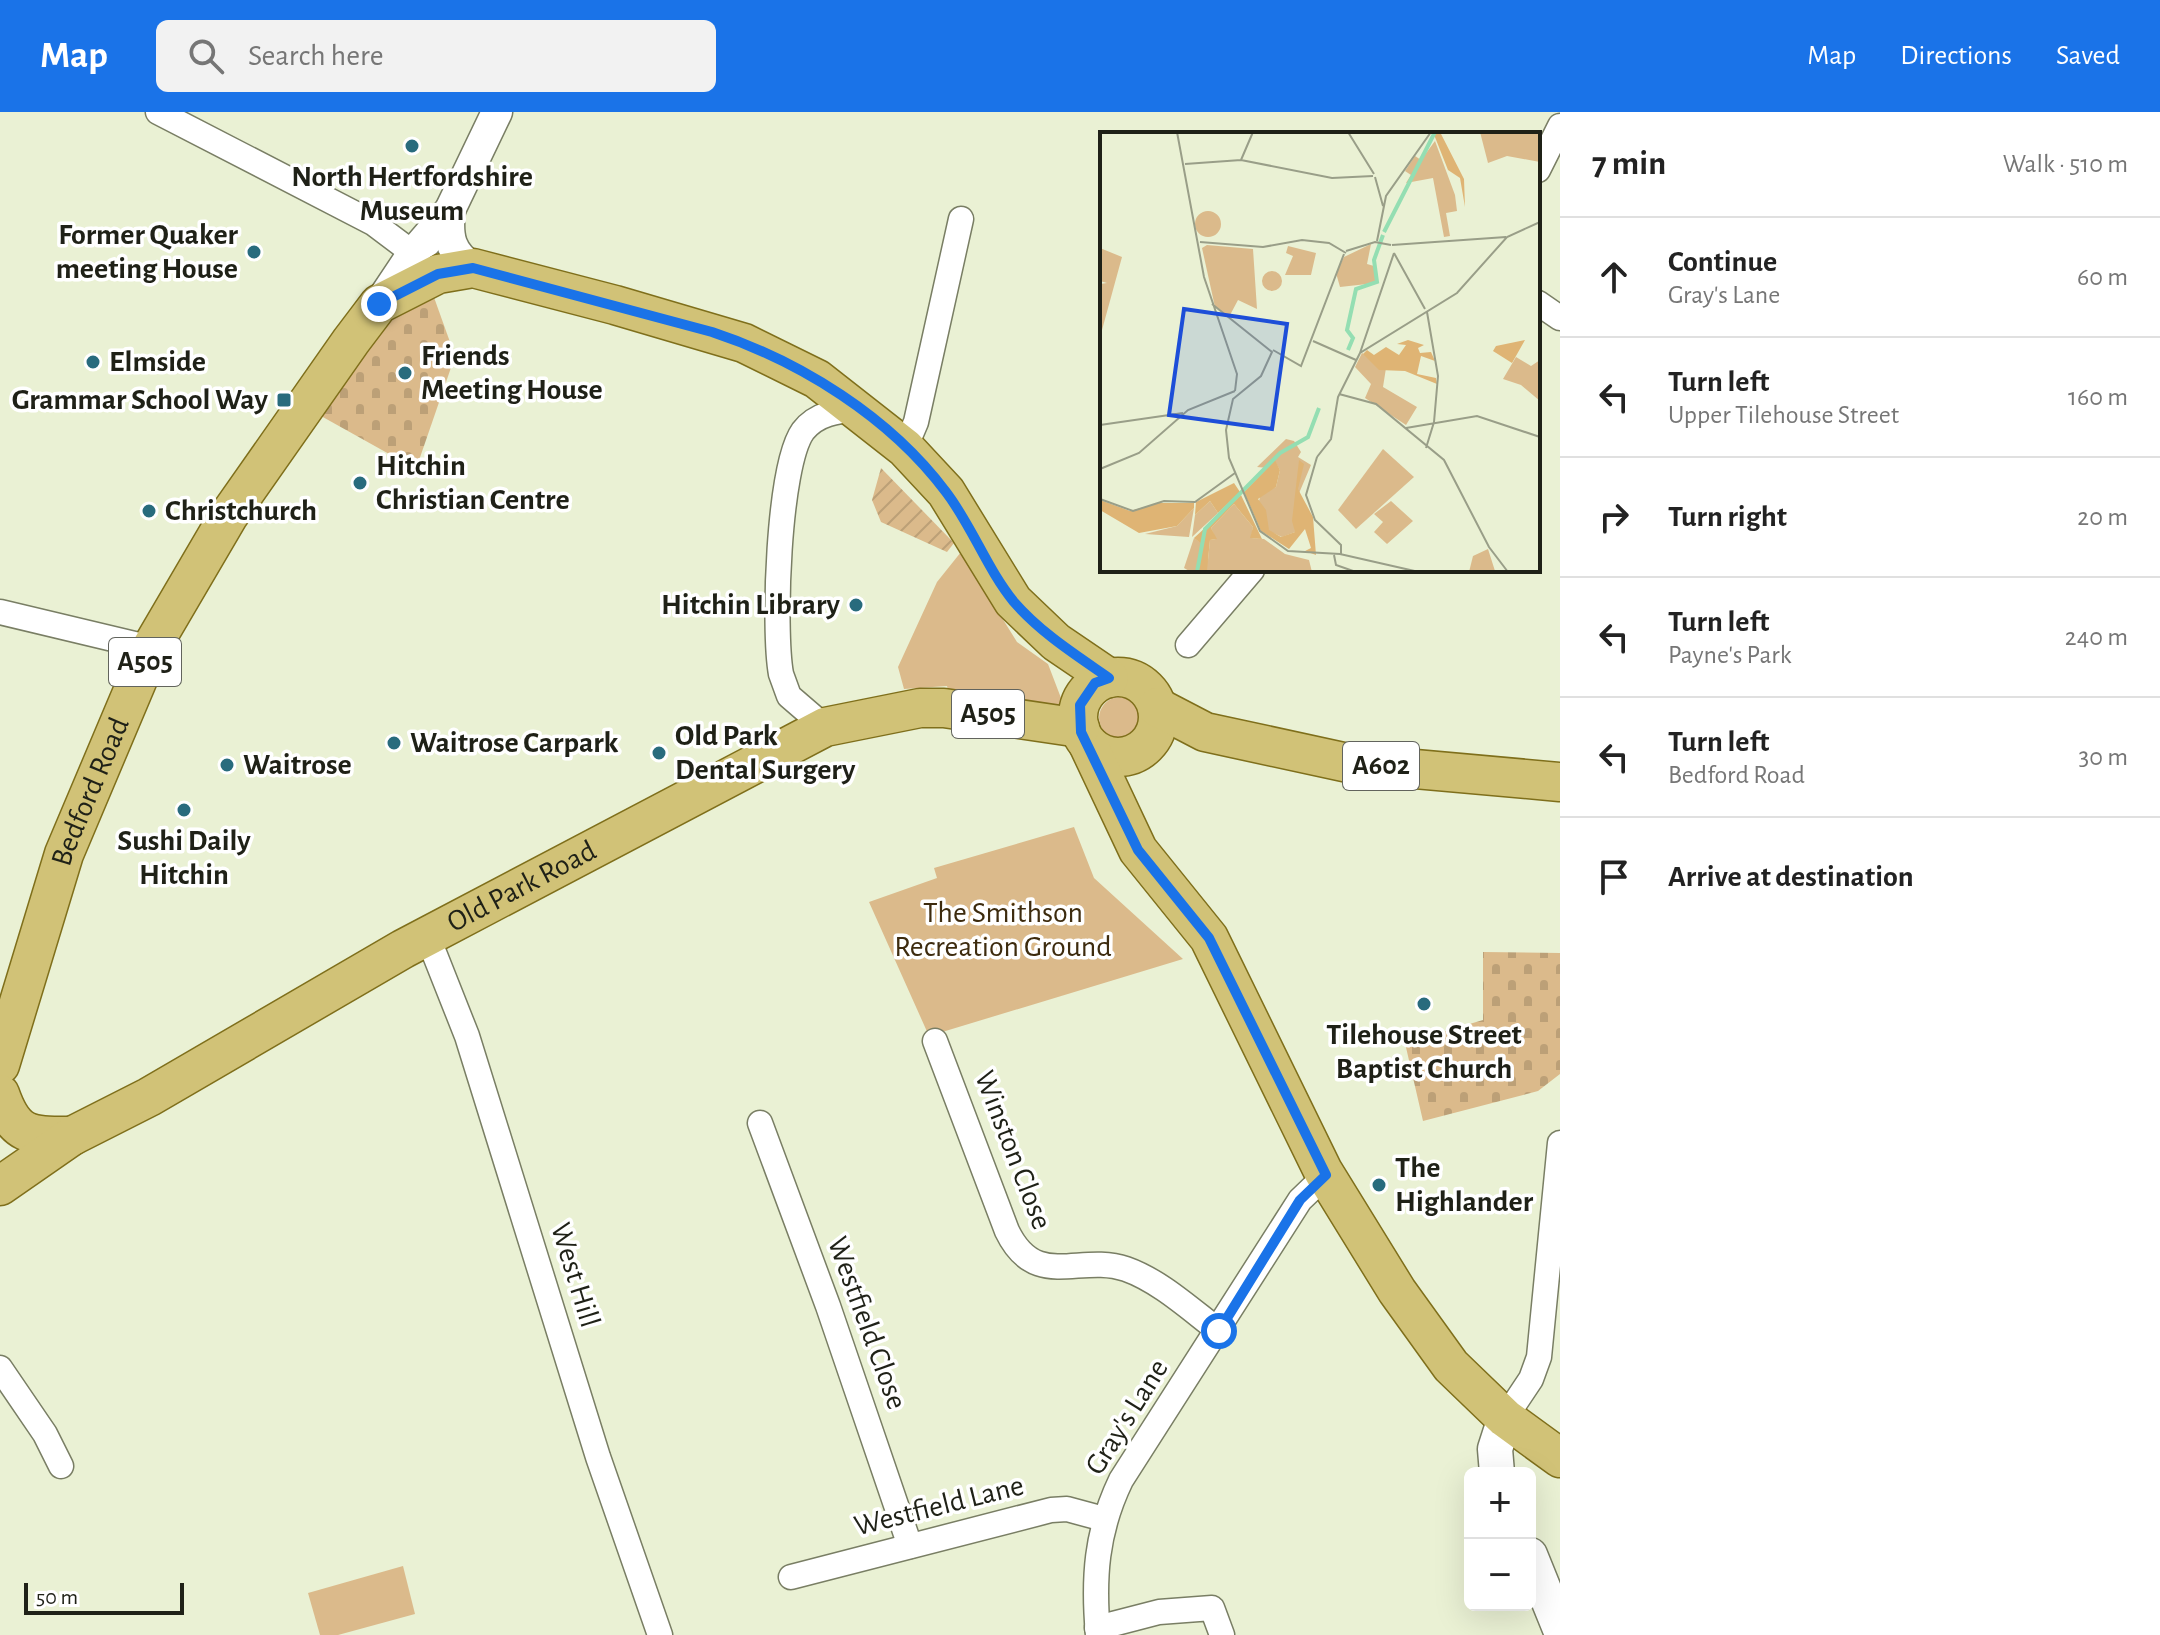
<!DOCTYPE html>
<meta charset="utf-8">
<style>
body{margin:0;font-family:"Alegreya Sans",sans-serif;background:#f2f2f2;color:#222}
.controls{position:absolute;right:24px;bottom:24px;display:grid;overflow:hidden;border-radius:12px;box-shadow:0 8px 32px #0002}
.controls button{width:72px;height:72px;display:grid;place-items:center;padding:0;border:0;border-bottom:2px solid #e0e0e0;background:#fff;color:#222;font:40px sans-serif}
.scale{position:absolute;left:24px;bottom:20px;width:160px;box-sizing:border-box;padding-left:8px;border:4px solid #1f2117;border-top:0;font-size:22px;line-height:28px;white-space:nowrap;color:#1f2117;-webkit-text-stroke:6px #fff;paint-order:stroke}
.stop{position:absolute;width:24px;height:24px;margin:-18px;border:6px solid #1a73e8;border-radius:50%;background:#fff}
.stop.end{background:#1a73e8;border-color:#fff;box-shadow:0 2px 8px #0008}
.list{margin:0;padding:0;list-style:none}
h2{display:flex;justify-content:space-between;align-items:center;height:104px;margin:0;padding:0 32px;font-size:34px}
h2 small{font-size:26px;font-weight:400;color:#767676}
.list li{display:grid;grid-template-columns:52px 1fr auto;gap:24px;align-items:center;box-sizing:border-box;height:120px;padding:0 32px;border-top:2px solid #e0e0e0}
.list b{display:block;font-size:30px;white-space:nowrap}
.list p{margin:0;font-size:26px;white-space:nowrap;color:#767676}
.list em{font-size:26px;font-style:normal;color:#767676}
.icon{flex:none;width:44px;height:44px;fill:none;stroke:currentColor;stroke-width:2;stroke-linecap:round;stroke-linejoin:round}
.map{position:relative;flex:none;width:1560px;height:1523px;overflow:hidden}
header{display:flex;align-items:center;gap:48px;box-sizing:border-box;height:112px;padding:0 40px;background:#1a73e8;color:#fff}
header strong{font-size:38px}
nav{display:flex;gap:44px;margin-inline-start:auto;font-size:28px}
.search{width:560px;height:72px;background:#f2f2f2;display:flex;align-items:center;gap:20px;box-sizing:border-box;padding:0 28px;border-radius:12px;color:#767676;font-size:30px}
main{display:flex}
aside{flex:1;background:#fff}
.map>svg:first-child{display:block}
.green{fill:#dbba8b}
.cemetery{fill:url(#cemetery-stones)}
.garden{fill:url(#garden-furrows)}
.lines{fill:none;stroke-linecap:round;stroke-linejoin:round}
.minor-casing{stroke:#797e64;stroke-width:27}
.tertiary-casing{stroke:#797e64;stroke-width:33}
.secondary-casing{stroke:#797e64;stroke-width:37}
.primary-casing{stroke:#7f6f1b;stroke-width:41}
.minor{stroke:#fff;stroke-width:24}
.tertiary{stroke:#fff;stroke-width:30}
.secondary{stroke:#fff;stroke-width:34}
.primary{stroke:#d1c277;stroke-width:38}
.route{stroke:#1a73e8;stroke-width:10}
.poi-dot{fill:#286b7d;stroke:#fff;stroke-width:3}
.labels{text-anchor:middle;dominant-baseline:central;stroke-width:7;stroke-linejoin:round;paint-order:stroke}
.shield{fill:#fff;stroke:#62645d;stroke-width:2}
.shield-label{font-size:28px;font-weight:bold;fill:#1f2117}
.poi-label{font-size:30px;font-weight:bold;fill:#1f2117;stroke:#fff;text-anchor:start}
.street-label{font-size:30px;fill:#1f2117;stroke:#fff}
.park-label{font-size:30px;fill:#3d2b0e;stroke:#fff}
.inset-river{fill:none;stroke:#94deb2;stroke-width:4}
.inset-road{fill:none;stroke:#999e88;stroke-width:2}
.view{fill:#1d4ed8;fill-opacity:0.15;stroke:#1d4ed8;stroke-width:4}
.inset-edge{fill:none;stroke:#1f2117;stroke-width:4}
</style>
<header>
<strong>Map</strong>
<div class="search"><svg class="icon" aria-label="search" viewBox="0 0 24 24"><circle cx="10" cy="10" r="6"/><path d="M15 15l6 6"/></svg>Search here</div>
<nav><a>Map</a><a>Directions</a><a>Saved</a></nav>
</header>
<main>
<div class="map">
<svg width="1560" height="1523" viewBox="0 0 1560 1523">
<defs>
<pattern id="cemetery-stones" width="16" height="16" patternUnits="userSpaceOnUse" patternTransform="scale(2)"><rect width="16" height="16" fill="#dbba8b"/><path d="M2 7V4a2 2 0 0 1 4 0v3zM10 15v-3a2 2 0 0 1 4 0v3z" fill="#bca077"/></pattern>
<pattern id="garden-furrows" width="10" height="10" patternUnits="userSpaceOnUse" patternTransform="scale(2)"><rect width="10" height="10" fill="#dbba8b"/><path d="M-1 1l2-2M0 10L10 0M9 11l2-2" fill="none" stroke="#bca077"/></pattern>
</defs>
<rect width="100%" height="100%" fill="#eaf1d4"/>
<g class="green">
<polygon points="961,440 1017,530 1048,552 1061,586 1060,602 950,583 947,574 904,577 898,555 937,470"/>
<circle cx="1120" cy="606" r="21"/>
<polygon points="1074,715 1094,766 1183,847 929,924 869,790 937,766 934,756"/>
<polygon points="403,1454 415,1502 338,1523 320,1523 308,1481"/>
</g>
<g class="cemetery">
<polygon points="431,177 455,244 416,357 321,304 377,209"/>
<polygon points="1483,840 1560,841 1560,962 1538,979 1423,1009 1405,931 1483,908"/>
</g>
<polygon class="garden" points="881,356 954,431 947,440 881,410 872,388"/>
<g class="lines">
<defs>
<g id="minor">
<polyline points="158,0 373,111 413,141 428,132"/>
<polyline points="1538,58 1560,14"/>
<polyline points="1538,191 1560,206"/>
<polyline points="905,336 916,310 961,107"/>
<polyline points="0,500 151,536"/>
<polyline points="1188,533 1252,458"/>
<path d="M825,615L789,584L781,562C773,518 778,354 803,319C817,301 838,299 858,297"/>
<polyline points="427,823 467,924 598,1345 660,1523"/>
<path d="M935,929L1007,1119C1036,1179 1079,1141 1126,1157C1160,1169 1191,1198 1219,1219"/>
<polyline points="760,1011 828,1194 910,1434"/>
<polyline points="0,1256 45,1322 61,1354"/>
<polyline points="1505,1306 1531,1267 1539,1245 1560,1031"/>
<polyline points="791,1465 1051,1398 1067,1397 1104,1407"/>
<polyline points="1097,1516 1159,1500 1212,1496 1222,1523"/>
<path d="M1098,1523C1093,1466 1096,1420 1121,1368L1300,1088L1326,1063"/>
</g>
<g id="tertiary">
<path d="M450,98C447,125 450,141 473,156"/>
<polyline points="379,192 413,141 450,98 497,0"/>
</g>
<g id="secondary">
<polyline points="1497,1361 1495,1337 1505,1306"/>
<polyline points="1530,1443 1560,1517"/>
</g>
<g id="primary">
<circle cx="1118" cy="605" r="40"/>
<polyline points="1157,595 1205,620 1348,651 1560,670"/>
<polyline points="1088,632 1138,738 1209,826 1323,1059 1397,1179 1451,1254 1505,1306 1560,1346"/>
<path id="s1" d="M0,953L64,742L151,536L229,403L351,229L379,192L438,162L473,156L615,193L744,231L817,267L905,336L946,380L1013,489L1056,530L1109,566"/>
<path d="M0,982C15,1025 30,1024 72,1024"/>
<path id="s2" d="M0,1074L72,1024L149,985L403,837L825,615L920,596H944L1080,616"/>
</g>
</defs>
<use href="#minor" class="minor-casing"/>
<use href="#tertiary" class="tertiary-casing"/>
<use href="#secondary" class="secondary-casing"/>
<use href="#primary" class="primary-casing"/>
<use href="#minor" class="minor"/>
<use href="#tertiary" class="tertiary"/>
<use href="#secondary" class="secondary"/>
<use href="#primary" class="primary"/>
</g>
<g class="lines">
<path class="route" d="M379,192L438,162L473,156L712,220C800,249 890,305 946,380C972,414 987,457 1014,490C1041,521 1076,543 1109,566L1095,571L1080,593L1081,620L1138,738L1209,826L1326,1063L1300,1088L1219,1219"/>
</g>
<g class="poi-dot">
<circle cx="412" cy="34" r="8"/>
<circle cx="254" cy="140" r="8"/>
<circle cx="93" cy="250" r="8"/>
<circle cx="405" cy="261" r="8"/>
<rect x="276" y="280" width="16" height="16" rx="4"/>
<circle cx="360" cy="371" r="8"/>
<circle cx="149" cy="399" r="8"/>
<circle cx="856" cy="493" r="8"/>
<circle cx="394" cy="631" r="8"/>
<circle cx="659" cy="641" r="8"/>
<circle cx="227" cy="653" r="8"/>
<circle cx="184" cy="698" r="8"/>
<circle cx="1424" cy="892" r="8"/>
<circle cx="1379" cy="1073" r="8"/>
</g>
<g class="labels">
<g class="shield">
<rect x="109" y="526" width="72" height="48" rx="6"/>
<rect x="952" y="578" width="72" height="48" rx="6"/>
<rect x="1343" y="630" width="76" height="48" rx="6"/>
</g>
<g class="shield-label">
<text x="145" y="550">A505</text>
<text x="988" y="602">A505</text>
<text x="1381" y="654">A602</text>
</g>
<g class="poi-label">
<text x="412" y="65" text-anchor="middle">North Hertfordshire<tspan x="412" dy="34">Museum</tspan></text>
<text x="238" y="123" text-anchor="end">Former Quaker<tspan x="238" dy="34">meeting House</tspan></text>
<text x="421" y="244">Friends<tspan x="421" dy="34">Meeting House</tspan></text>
<text x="109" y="250">Elmside</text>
<text x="268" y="288" text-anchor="end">Grammar School Way</text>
<text x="376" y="354">Hitchin<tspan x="376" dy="34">Christian Centre</tspan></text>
<text x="165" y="399">Christchurch</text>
<text x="840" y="493" text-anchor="end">Hitchin Library</text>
<text x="675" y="624">Old Park<tspan x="675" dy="34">Dental Surgery</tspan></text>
<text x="410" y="631">Waitrose Carpark</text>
<text x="243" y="653">Waitrose</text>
<text x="184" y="729" text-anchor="middle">Sushi Daily<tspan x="184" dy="34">Hitchin</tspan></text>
<text x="1424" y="923" text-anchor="middle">Tilehouse Street<tspan x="1424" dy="34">Baptist Church</tspan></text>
<text x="1395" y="1056">The<tspan x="1395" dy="34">Highlander</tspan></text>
</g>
<g class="street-label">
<text stroke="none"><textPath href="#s1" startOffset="288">Bedford Road</textPath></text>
<text stroke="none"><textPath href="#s2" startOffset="602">Old Park Road</textPath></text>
<text transform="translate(1013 1038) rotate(69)">Winston Close</text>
<text transform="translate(575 1163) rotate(73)">West Hill</text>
<text transform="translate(867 1211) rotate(70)">Westfield Close</text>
<text transform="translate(1127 1305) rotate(-58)">Gray's Lane</text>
<text transform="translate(939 1394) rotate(-14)">Westfield Lane</text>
</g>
<g class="park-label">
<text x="1003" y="801">The Smithson<tspan x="1003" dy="34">Recreation Ground</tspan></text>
</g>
</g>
<g transform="translate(1100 20)">
<rect width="440" height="440" fill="#eaf1d4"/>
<path d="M380,0H440V30L407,24L388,31ZM335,9L355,63L357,79L346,81L350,104L344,105L333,46L306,51L311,43L305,39L315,24L321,28ZM95 92a13 13 0 1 1 26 0a13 13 0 1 1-26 0ZM271,112L267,132L274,134L276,151L240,155L236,141L244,125ZM107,113L153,117L157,177L138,168L129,185L115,175L102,116ZM188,114L216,121L211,143H185L193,124L186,121ZM0,116L22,125L2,198L0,152L7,151L0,149ZM162 149a10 10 0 1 1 20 0a10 10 0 1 1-20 0ZM262,221L286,236L283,255L317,275L306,293L265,266L271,252L255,235ZM416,225L431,234L440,228V269L421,253L403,247ZM186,307L194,309L201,320L198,325L211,333L194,373L195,400L182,405L169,399L158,373L161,361L176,355L180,338L174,328L168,336L157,335ZM110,369L118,381L92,405L95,383ZM291,369L313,389L287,412L274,400L283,390L274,382ZM134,372L153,395L151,406L164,407L185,422L209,428L212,440H97L108,428L110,408L116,407L111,396ZM94,376L89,405L45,402L77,394ZM94,406L104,413L96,440H91L84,436ZM388,417L395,439L369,440L373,424Z" fill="#dbba8b"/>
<path d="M333,0H340L364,47L365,75L360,46L348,38ZM308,208L324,213L318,216L320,221L331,220L335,229L321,224L317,242L336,246L337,252L305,239L279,238L263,222L267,218L274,223L286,215L299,223L306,213L297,212ZM425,208L412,231L393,219L396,214ZM175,328L180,338L176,355L158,367L166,378L169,398L181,405L195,400L192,389L199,328L204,332L198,357L213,385L216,423L205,419L211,416L205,397L189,417L161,399L144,360ZM134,351L140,360L118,381L110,369L95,383L96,370ZM141,363L162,407L150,406L153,395L134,372L111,396L117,407L110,408L107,438L96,440L103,413L94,406ZM0,368L30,379L59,371H94V376L77,394L39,401L0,378Z" fill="#dfb474"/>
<path d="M283,317L314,345L256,397L238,378Z" fill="#dbba8b"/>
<path class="inset-river" d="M284,100L335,0M248,218L253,206L247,198L256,157L277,150L274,128L283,103M97,440L105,397L180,321L208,305L219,276"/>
<path class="inset-road" d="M77,0L104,145L137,242L135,259M248,0L274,42M141,28L153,0M85,32L141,28L232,46L273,44M275,45L283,74M277,109L286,64L331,0M100,110L163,115L202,108L229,111L246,121M292,113L406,105M246,119L275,110L291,113M294,121L325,177M112,172L172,220L161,244L133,267L126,298L129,326L160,399L188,419L240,422L319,440M213,209L256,228M173,218L201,234L244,122M260,221L294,121M239,262L276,272L344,328L389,415L408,440M0,293L83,281M306,296L377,284L440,305M326,316L334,290L338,244L327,180M217,325L231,307L238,265L260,221L357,161L407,105L440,90M217,325L206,363L215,388L241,413V422M0,337L39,321L88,278L135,259M0,367L33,379L64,369L95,370L135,341M234,423L236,433L256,440"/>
<path class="view" d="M84,177L187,192L172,297L69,283Z"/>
<rect width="440" height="440" class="inset-edge"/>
</g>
</svg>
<div class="controls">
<button>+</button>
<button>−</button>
</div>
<div class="scale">50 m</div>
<div class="stop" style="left:1219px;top:1219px"></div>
<div class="stop end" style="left:379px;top:192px"></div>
</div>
<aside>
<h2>7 min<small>Walk · 510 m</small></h2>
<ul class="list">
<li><svg class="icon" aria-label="ahead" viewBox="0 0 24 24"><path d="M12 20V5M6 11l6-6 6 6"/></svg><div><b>Continue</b><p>Gray's Lane</p></div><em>60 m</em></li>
<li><svg class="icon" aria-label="left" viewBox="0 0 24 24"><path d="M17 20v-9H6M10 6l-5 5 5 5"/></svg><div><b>Turn left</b><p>Upper Tilehouse Street</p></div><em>160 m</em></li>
<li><svg class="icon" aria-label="right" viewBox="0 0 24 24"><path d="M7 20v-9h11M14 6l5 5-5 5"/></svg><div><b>Turn right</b></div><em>20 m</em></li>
<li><svg class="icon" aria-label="left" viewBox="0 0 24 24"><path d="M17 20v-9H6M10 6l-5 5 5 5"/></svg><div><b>Turn left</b><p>Payne's Park</p></div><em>240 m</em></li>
<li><svg class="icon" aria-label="left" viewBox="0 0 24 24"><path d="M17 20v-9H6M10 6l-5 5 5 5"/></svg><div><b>Turn left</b><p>Bedford Road</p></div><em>30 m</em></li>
<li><svg class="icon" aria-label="arrive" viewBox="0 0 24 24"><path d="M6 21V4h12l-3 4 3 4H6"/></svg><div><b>Arrive at destination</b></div></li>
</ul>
</aside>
</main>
